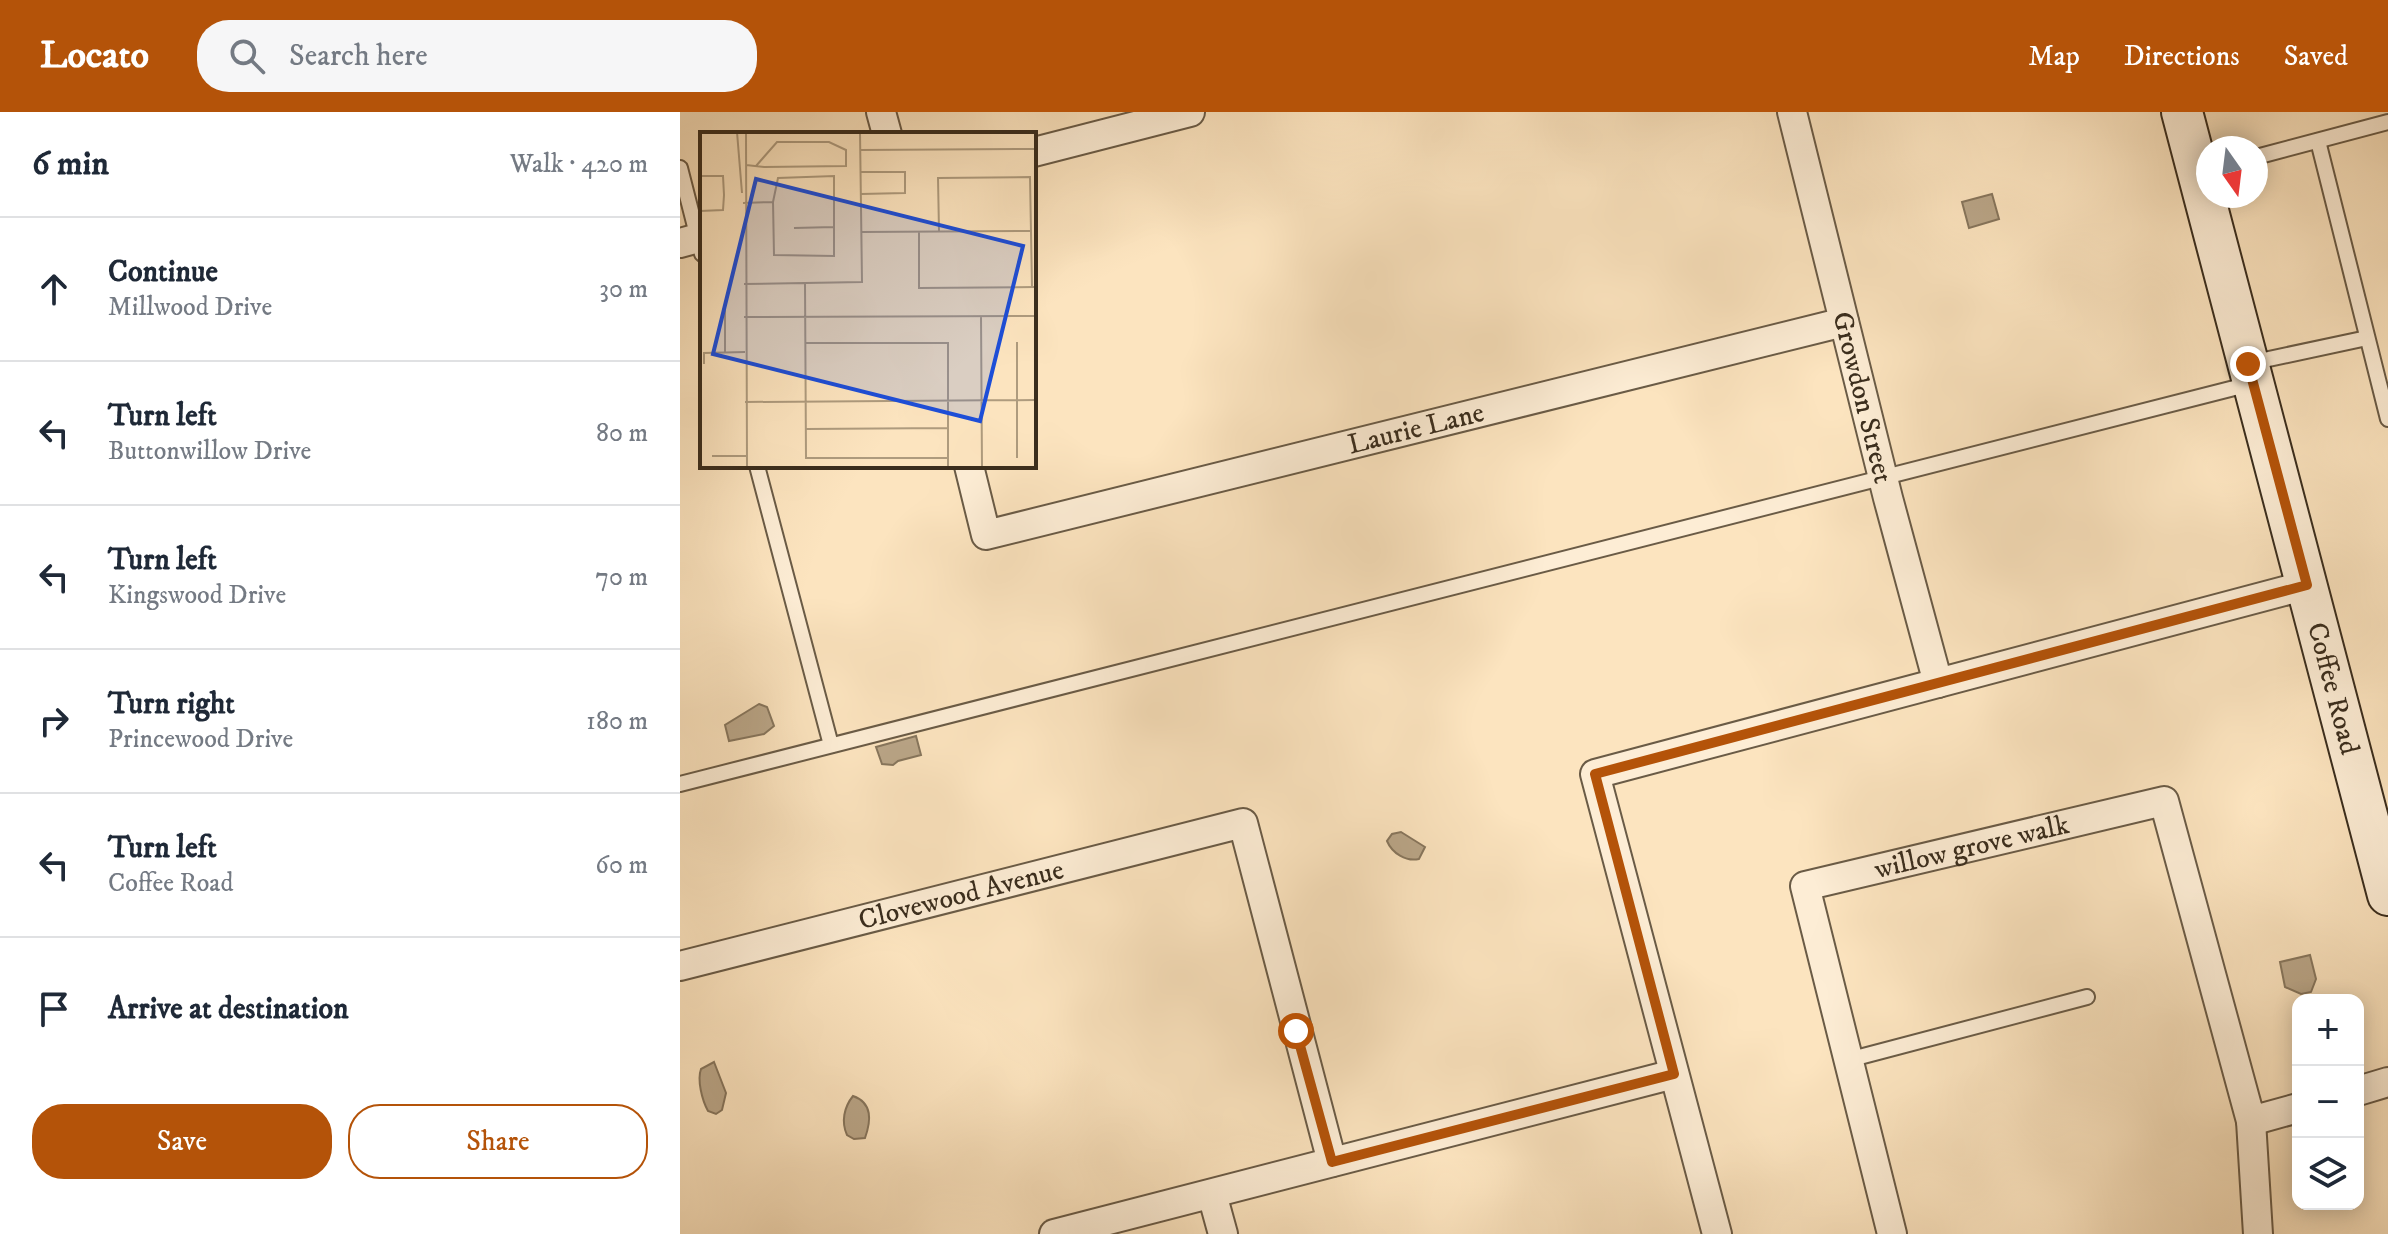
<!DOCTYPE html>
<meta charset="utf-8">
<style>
body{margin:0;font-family:"IM FELL DW Pica",serif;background:#f6f6f7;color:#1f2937}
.controls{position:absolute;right:24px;bottom:24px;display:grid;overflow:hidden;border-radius:16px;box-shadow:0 4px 20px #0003}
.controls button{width:72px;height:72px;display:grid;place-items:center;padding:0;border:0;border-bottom:2px solid #e0e1e3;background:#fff;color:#1f2937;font:40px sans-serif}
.compass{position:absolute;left:1516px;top:24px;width:72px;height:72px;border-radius:50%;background:#fff;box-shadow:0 4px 20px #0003;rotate:166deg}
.stop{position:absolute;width:24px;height:24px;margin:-18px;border:6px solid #b45309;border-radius:50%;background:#fff}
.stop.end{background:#b45309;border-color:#fff;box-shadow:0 2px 8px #0008}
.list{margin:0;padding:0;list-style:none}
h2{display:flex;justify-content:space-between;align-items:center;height:104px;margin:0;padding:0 32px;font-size:34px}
h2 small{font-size:26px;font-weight:400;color:#747a83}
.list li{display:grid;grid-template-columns:52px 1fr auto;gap:24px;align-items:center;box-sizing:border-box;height:144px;padding:0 32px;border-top:2px solid #e0e1e3}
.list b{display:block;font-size:30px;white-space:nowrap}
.list p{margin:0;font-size:26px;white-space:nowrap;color:#747a83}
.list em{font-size:26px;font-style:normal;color:#747a83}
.actions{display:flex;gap:16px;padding:24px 32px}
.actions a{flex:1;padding:18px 0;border:2px solid #b45309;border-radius:32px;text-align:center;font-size:28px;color:#b45309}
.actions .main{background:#b45309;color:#fff}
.icon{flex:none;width:44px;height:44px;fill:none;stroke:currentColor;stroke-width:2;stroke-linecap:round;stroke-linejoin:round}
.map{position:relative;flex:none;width:1708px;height:1122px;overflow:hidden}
header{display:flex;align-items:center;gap:48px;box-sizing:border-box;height:112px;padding:0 40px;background:#b45309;color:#fff}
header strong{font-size:38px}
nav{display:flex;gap:44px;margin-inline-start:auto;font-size:28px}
.search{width:560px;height:72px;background:#f6f6f7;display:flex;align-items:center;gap:20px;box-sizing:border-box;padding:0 28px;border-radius:32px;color:#747a83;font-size:30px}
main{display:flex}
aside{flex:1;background:#fff}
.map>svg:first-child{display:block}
.water{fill:#baa688;stroke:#87765d;stroke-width:2}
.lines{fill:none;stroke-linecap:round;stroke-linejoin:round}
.lane-casing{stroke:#6a5b46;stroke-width:18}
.street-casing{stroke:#6a5b46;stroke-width:32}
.secondary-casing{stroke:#3a2d1d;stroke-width:44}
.lane{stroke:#fdedd5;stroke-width:14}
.street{stroke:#fdedd5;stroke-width:28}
.secondary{stroke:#fdedd5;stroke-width:40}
.route{stroke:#b45309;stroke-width:10}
.labels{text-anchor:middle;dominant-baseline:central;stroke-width:6;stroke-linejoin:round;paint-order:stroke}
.street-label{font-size:28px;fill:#3a2d1d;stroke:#fdedd5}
.inset-road{fill:none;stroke:#ae9b7e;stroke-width:2}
.view{fill:#1d4ed8;fill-opacity:0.15;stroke:#1d4ed8;stroke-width:4}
.inset-edge{fill:none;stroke:#3a2d1d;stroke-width:4}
</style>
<header>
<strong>Locato</strong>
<div class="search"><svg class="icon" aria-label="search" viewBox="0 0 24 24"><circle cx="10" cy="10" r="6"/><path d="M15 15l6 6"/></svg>Search here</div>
<nav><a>Map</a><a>Directions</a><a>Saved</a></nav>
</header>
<main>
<aside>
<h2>6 min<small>Walk · 420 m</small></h2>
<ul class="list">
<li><svg class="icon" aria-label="ahead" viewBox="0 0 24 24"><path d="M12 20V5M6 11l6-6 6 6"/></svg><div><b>Continue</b><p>Millwood Drive</p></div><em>30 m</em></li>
<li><svg class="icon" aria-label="left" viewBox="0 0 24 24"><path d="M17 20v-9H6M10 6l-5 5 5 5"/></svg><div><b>Turn left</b><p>Buttonwillow Drive</p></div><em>80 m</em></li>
<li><svg class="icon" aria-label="left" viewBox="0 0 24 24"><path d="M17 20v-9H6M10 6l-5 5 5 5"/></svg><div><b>Turn left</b><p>Kingswood Drive</p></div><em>70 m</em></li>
<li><svg class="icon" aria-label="right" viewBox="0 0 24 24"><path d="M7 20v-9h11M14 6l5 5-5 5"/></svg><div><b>Turn right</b><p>Princewood Drive</p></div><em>180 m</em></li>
<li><svg class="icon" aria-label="left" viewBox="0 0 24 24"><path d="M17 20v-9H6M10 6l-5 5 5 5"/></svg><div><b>Turn left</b><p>Coffee Road</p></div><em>60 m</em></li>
<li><svg class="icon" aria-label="arrive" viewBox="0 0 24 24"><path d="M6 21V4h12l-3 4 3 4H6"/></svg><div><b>Arrive at destination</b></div></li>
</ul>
<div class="actions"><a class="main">Save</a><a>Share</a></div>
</aside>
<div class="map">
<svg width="1708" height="1122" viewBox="0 0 1708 1122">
<rect width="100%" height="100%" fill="#fce4bf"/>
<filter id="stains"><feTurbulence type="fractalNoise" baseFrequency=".0025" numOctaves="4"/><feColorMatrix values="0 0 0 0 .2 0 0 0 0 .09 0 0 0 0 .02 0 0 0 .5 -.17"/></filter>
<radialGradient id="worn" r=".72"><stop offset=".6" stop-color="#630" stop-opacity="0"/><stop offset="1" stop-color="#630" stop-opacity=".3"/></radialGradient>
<g class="water">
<polygon points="1312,82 1319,107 1289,116 1282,90"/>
<polygon points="79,592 87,595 94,614 84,622 49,629 45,613"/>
<polygon points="236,624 241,643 218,649 213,653 202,652 196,635"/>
<path d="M721,720L745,735L739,747C726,750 712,741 707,729L712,722Z"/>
<polygon points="1630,843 1636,867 1631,880 1621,882 1605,875 1600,850"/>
<path d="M34,950L46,981L42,998L36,1002L28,999C22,988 17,968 21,957Z"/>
<path d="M173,984C193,991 191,1009 185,1026L174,1027L167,1023C161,1010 164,995 173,984Z"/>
</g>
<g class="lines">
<defs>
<g id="lane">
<polyline points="1638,29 1708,307"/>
<polyline points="1576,45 1708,10"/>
<polyline points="0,56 22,142"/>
<polyline points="1570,251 1687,226"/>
<polyline points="77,354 151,633"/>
<polyline points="0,672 1570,272"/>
<polyline points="1168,948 1407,885"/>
</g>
<g id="street">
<polyline points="201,0 207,22"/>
<path id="s1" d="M1112,0L1208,386L1258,571"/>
<polyline points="354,40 510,0"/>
<polyline points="0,131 22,125"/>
<path id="s2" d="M289,354L306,423L1164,210"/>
<path id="s3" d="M0,854L563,711L652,1050"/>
<polyline points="1678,979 1708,970"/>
<polyline points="1571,1009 1578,1122"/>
<polyline points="532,1082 543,1122"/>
<polyline points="374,1122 994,962"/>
<polyline points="1037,1122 915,662 1627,473"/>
<path id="s4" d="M1212,1122L1125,774L1484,689L1571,1009L1618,996"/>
</g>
<g id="secondary">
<path id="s5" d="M1502,0L1708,783"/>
</g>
</defs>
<use href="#lane" class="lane-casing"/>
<use href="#street" class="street-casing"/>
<use href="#secondary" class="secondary-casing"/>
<use href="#lane" class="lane"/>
<use href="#street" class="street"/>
<use href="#secondary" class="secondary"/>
</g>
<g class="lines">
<polyline class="route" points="616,919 652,1050 994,962 915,662 1627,473 1568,252"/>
</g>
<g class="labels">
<g class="street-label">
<text stroke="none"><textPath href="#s1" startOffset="294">Growdon Street</textPath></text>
<text stroke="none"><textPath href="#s2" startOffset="514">Laurie Lane</textPath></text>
<text stroke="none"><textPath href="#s5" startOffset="596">Coffee Road</textPath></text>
<text stroke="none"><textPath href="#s4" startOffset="530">willow grove walk</textPath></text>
<text stroke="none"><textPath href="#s3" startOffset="290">Clovewood Avenue</textPath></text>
</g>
</g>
<g transform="translate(20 20)">
<rect width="336" height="336" fill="#fce4bf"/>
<path class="inset-road" d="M37,0L42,61M46,0L47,336M160,18L336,17M46,33L64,35L146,34V18L129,10H77L56,34M161,40H205V61L161,62M0,44H23L24,63L23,78L0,79M43,71L73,70L74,123L134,124V44L78,46L73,70M94,96L134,95M219,99V156L335,155M239,99L238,46L330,45L332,155M162,100L332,99M105,151L106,326H248M44,152L162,150L160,0M25,173V221M281,184L282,336M44,185L336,184M317,210V326M106,211H248V336M4,232V221L45,220M45,270L336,268M106,297L248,296M12,324H46"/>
<path class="view" d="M56,47L323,114L280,289L13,222Z"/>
<rect width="336" height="336" class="inset-edge"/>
</g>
<rect width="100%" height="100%" filter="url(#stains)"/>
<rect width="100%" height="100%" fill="url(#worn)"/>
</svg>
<div class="controls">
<button>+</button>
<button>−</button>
<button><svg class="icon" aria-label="layers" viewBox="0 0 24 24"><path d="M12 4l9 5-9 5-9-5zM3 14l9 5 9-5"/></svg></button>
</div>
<svg class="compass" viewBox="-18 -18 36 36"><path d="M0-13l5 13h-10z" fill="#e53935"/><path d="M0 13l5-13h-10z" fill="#747a83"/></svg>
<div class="stop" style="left:616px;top:919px"></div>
<div class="stop end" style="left:1568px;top:252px"></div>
</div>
</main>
